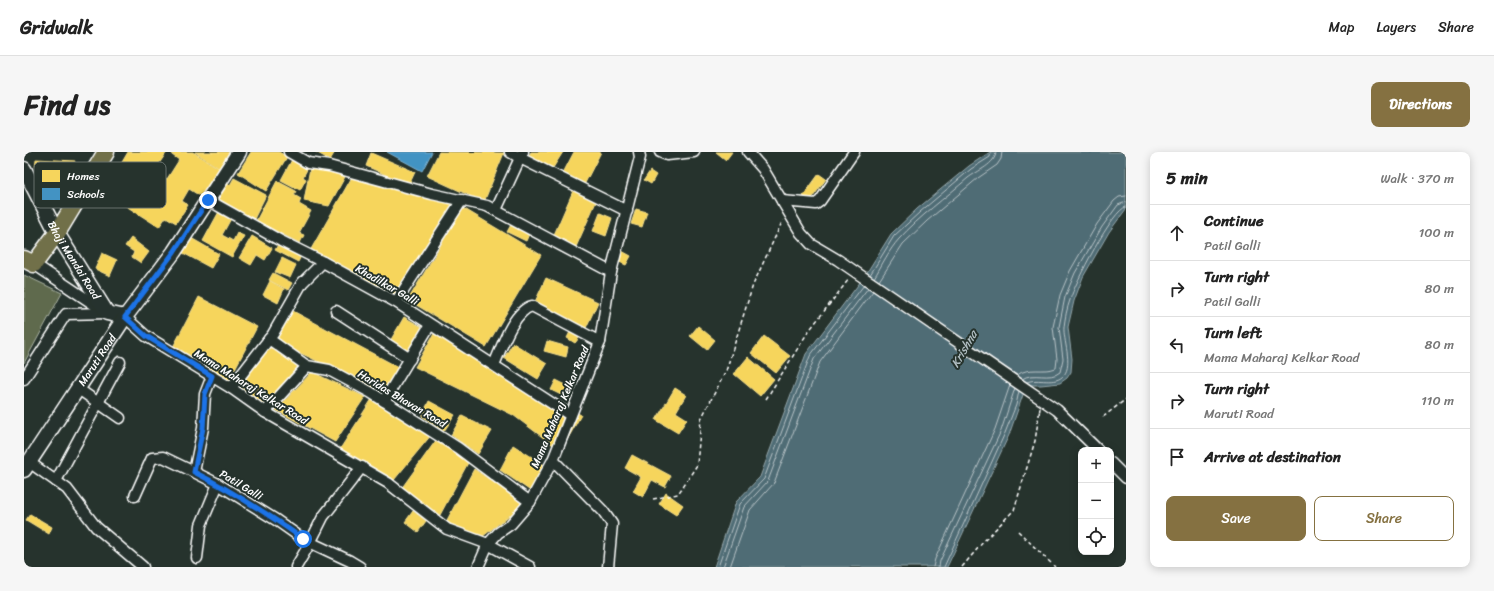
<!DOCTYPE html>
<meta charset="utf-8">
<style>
body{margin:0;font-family:Sriracha,sans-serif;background:#f6f6f6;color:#222}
.controls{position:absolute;right:12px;bottom:12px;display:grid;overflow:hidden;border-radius:8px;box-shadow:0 2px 10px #0003}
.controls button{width:36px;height:36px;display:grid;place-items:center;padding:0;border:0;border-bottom:1px solid #e0e0e0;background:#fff;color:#222;font:20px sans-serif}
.stop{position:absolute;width:12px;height:12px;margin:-9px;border:3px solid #1a73e8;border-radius:50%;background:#fff}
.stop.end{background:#1a73e8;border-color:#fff;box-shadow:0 1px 4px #0008}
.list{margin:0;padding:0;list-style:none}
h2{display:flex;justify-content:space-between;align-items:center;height:52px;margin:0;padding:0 16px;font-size:17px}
h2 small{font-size:13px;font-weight:400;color:#767676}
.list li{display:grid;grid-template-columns:26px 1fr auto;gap:12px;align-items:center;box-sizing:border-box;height:56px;padding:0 16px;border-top:1px solid #e0e0e0}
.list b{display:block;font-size:15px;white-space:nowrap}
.list p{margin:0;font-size:13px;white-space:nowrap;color:#767676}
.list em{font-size:13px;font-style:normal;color:#767676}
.actions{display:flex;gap:8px;padding:12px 16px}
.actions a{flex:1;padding:9px 0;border:1px solid #857141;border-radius:8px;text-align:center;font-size:14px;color:#857141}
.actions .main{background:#857141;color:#fff}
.icon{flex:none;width:22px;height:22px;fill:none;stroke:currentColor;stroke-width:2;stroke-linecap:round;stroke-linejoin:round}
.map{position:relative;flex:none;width:1102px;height:415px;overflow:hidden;border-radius:8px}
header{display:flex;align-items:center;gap:24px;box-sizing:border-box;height:56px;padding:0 20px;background:#fff;border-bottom:1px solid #e0e0e0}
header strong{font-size:19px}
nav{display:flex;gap:22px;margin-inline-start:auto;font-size:14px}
.intro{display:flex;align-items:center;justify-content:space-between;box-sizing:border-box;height:96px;padding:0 24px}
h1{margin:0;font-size:28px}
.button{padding:10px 18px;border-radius:8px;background:#857141;color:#fff;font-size:14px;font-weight:700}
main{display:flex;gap:24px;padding:0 24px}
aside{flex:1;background:#fff;border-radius:8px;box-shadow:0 2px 10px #0003}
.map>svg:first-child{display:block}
.green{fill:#5e6b4d;stroke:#aeb5a6}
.water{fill:#4f6c75;stroke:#95a7ac}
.homes{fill:#f6d55c;stroke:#f9e28d}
.schools{fill:#4393c3;stroke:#7bb3d5}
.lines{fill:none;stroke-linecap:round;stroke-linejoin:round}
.shore{stroke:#b9c4c8;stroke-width:1}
.street-casing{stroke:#fff;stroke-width:13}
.secondary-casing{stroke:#fff;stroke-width:17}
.primary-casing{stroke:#fff;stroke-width:19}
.path{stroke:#fff;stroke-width:1.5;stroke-dasharray:4 3;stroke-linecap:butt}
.street{stroke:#26332d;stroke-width:10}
.secondary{stroke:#26332d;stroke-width:14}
.primary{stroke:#71704a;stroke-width:16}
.route{stroke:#1a73e8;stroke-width:5}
.labels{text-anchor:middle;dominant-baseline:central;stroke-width:4;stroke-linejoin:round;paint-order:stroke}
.street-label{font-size:11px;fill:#fff;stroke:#26332d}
.water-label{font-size:12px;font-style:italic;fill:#b0bdc1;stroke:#26332d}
.key{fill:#26332d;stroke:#67706c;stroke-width:1}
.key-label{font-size:11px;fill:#fff}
</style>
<header>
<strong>Gridwalk</strong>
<nav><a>Map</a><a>Layers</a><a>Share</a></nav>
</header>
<div class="intro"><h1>Find us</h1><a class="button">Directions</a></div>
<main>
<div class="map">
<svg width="1102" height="415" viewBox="0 0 1102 415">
<rect width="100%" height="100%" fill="#26332d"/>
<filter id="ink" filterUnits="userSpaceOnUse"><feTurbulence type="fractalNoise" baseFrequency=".025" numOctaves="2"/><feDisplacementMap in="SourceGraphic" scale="8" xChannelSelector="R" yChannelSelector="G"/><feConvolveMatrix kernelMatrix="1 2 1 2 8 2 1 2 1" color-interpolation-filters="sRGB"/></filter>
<g filter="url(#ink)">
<polygon class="green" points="0,123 38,141 0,211"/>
<polygon class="water" points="966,0 1102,0 1102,57 1085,80 1059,125 1050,149 1044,175 1048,207 1047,220 1043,226 1036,231 1017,233 1006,233 1001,237 985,283 923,415 690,415 712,350 736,325 782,202 840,125 867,82 893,57 945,14"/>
<g class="homes">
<polygon points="104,0 143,0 132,16 123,11 115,23 97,12"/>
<polygon points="150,0 169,0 199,19 181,47 165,37 158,49 164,53 152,71 142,65 135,75 69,33 81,14 114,35 126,16 143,27 155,8 148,3"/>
<polygon points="171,0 205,0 195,16"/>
<polygon points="227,0 255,0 263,5 242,39 214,21"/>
<polygon points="292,0 311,0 306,8"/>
<polygon points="415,0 480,1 460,50 403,24"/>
<polygon points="507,0 539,0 527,19 504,5"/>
<polygon points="550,0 577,0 560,33 539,21"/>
<polygon points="692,0 708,0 702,8"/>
<polygon points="347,1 391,20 385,33 342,14"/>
<polygon points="270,4 286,12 279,25 282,27 276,38 257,28"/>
<polygon points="12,7 51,9 47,20 41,20 36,27 37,30 31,29 31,33 14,23 11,17"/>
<polygon points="286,16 322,23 305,54 280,49"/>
<polygon points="626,19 632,23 627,32 620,28"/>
<polygon points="795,22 802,27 786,49 779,44"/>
<polygon points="328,25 432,51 372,145 286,99"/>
<polygon points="210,26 242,43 229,69 193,49 203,31 206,33"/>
<polygon points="253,29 272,39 270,43 277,47 275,52 287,59 275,81 280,83 276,91 232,69"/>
<polygon points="549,39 572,50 552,95 529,85"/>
<polygon points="197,56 209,63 198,83 209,89 213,81 220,84 208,105 179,89"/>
<polygon points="439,56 517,103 462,195 384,148"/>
<polygon points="612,57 623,60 618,75 607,72"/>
<polygon points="576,61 588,66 582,84 569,79"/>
<polygon points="489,69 505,82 502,89 483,80"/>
<polygon points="228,84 248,96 241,108 233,103 227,113 215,106"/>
<polygon points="107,86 125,100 117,111 108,105 110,100 101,94"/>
<polygon points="167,86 195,102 187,116 159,101"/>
<polygon points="255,91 278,102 274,110 251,98"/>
<polygon points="596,98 607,104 602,113 591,108"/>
<polygon points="78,101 93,108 86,124 71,117"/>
<polygon points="258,106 272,113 266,126 251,120"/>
<polygon points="249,121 268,131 264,138 245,128"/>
<polygon points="522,126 574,150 562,176 510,152"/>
<polygon points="246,129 260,137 254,151 239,143"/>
<polygon points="175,145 233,175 205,228 148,197"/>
<polygon points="267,158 374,215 361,241 251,189"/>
<polygon points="380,165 398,175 382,202 365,191"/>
<polygon points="674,174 691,188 683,198 666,184"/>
<polygon points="411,180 557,263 537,299 489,263 391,215"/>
<polygon points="546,180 555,186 551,191 543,186"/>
<polygon points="740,184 766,204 752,221 727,201"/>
<polygon points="523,189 544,195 542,205 520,199"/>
<polygon points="489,191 523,212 514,227 480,206"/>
<polygon points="249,192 276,212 241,252 211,230"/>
<polygon points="724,205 750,227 736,244 710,222"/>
<polygon points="288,220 341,245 311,290 252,258"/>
<polygon points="532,228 546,235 541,245 527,238"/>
<polygon points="651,236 662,243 652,260 663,267 654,281 632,268"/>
<polygon points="348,247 408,282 370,328 316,297"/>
<polygon points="405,249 431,263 420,279 398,264"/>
<polygon points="438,264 468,279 454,302 427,283"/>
<polygon points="413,287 445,309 416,363 377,337"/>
<polygon points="489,293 522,314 508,340 476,318"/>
<polygon points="608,303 647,324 641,335 628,328 619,345 609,339 617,325 601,316"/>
<polygon points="450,317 500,352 458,385 422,370"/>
<polygon points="642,341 659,353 652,363 635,352"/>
<polygon points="389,359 402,369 394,380 381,370"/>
<polygon points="6,362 28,375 25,382 2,368"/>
</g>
<polygon class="schools" points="363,0 408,0 398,19"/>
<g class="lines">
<g class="shore">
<polyline points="846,123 870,84 896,60 947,17 966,5 967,0"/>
<path d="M850,126C858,113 865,98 875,87C896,64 921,46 944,26C953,19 972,12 972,0"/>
<polyline points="855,129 879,92 903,69 954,26 973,13 977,7 978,0"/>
<path d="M993,223C1005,214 1019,221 1032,216L1033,207L1029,175L1036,143L1046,119L1073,72L1090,49L1095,45L1102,44"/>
<path d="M998,227C1009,219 1026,229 1036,220L1039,207L1035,175L1041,145L1051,121L1078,75L1094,53L1102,50"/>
<path d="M1003,230C1014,225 1031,234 1040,223C1049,212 1039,188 1040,175C1041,166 1043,156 1046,148C1050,133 1089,56 1102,55"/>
<polyline points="694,415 716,352 740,327 786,204 840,133"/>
<polyline points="699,415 720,355 744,329 790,207 844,136"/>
<polyline points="706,415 726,358 750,331 796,210 849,139"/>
<polyline points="909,415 911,407 971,277 986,233"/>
<polyline points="915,415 916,409 977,279 991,236"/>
<polyline points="920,415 981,281 992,253 995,239"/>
</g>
<defs>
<g id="street">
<polyline points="499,0 496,6 603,59"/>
<polyline points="636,0 643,3 670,0"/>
<polyline points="724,0 739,17 777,81 787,92 814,108 1033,258 1074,298"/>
<polyline points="184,48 257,89 299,110"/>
<polyline points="758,49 792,52 796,49 830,0"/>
<polyline points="472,58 496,6 486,0"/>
<polyline points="10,112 80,159"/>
<polyline points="587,120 616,5 615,0"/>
<polyline points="372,150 438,48"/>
<polyline points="312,159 386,207"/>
<polyline points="101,165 122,184 207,236 241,260 364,331 423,377 464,392 474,381 487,372 506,350 529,308 576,190 587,120 463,54 408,42 305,14 284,11 265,0"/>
<polyline points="245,187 283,214"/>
<path d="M470,213C477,197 489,159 508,154L576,190"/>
<polyline points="188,224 181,242 179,276 170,320 194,332 252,368 279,387 326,409 336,415"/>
<polyline points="0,227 42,162 83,161"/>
<polyline points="53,236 96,266"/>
<polyline points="207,236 249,182 278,131 299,110 372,150 546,263"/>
<polyline points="360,249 406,173"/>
<polyline points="241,260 283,214 305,218 346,240 434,296 506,350"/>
<polyline points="529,308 579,359 588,372 584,415"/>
<polyline points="5,310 43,337 72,375 119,415"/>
<polyline points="1087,311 1102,326"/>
<polyline points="32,329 96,210"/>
<polyline points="111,344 128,306 139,305 170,320"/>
<polyline points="173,406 177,373 194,332"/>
<polyline points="272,415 286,391 299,365 338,315"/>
<polyline points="454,415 464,392 506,415"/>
</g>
<g id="secondary">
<path id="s1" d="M0,17L33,81L83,161L101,165"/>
<path id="s2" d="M0,318L101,165L150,100L215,0"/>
</g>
<polyline id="primary" points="0,107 10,112 33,81 82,0"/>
</defs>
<use href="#street" class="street-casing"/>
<use href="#secondary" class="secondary-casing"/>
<use href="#primary" class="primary-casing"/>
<g class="path">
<polyline points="742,247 784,180 825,127"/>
<polyline points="1079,265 1102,247"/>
<polyline points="629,347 654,342 673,313 677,267 702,219 729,133 759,68"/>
<polyline points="994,379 1031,415"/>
<polyline points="938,415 960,389 990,358 1011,289 1016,256 1015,264"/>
</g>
<use href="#street" class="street"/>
<use href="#secondary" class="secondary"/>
<use href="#primary" class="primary"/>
</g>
</g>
<g class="lines" filter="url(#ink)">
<path class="route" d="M184,48L150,100L101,165L122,184L188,224L181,242L179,276L170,320C208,339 244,362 279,387"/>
</g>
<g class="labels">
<g class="street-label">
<text stroke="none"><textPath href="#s1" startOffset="104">Bhaji Mandai Road</textPath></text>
<text transform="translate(363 133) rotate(30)">Khadilkar Galli</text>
<text stroke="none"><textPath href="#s2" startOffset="132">Maruti Road</textPath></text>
<text transform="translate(227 235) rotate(32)">Mama Maharaj Kelkar Road</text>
<text transform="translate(378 247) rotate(31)">Haridas Bhavan Road</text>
<text transform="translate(536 255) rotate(-67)">Mama Maharaj Kelkar Road</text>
<text transform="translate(217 333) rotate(31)">Patil Galli</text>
</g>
<g class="water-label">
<text transform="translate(940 197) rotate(-60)">Krishna</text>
</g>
</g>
<rect x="10" y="10" width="132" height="46" rx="6" class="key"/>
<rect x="18" y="18" width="18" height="12" fill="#f6d55c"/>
<rect x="18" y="36" width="18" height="12" fill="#4393c3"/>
<g class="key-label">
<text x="43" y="28">Homes</text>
<text x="43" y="46">Schools</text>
</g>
</svg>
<div class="controls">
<button>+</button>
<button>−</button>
<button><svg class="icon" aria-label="locate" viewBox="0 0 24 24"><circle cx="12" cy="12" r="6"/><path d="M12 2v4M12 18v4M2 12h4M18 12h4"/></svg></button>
</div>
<div class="stop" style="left:279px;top:387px"></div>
<div class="stop end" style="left:184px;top:48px"></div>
</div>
<aside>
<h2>5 min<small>Walk · 370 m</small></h2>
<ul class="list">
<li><svg class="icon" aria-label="ahead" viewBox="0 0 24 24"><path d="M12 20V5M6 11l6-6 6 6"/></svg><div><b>Continue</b><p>Patil Galli</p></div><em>100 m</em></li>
<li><svg class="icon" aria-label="right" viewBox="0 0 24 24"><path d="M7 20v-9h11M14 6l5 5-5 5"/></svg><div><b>Turn right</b><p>Patil Galli</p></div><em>80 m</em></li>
<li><svg class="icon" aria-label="left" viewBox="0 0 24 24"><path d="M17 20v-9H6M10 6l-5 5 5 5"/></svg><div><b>Turn left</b><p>Mama Maharaj Kelkar Road</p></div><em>80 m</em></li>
<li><svg class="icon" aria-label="right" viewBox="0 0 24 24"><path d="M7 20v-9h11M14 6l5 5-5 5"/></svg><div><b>Turn right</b><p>Maruti Road</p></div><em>110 m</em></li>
<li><svg class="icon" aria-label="arrive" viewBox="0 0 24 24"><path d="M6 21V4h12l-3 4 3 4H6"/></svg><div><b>Arrive at destination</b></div></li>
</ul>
<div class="actions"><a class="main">Save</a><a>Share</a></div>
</aside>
</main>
